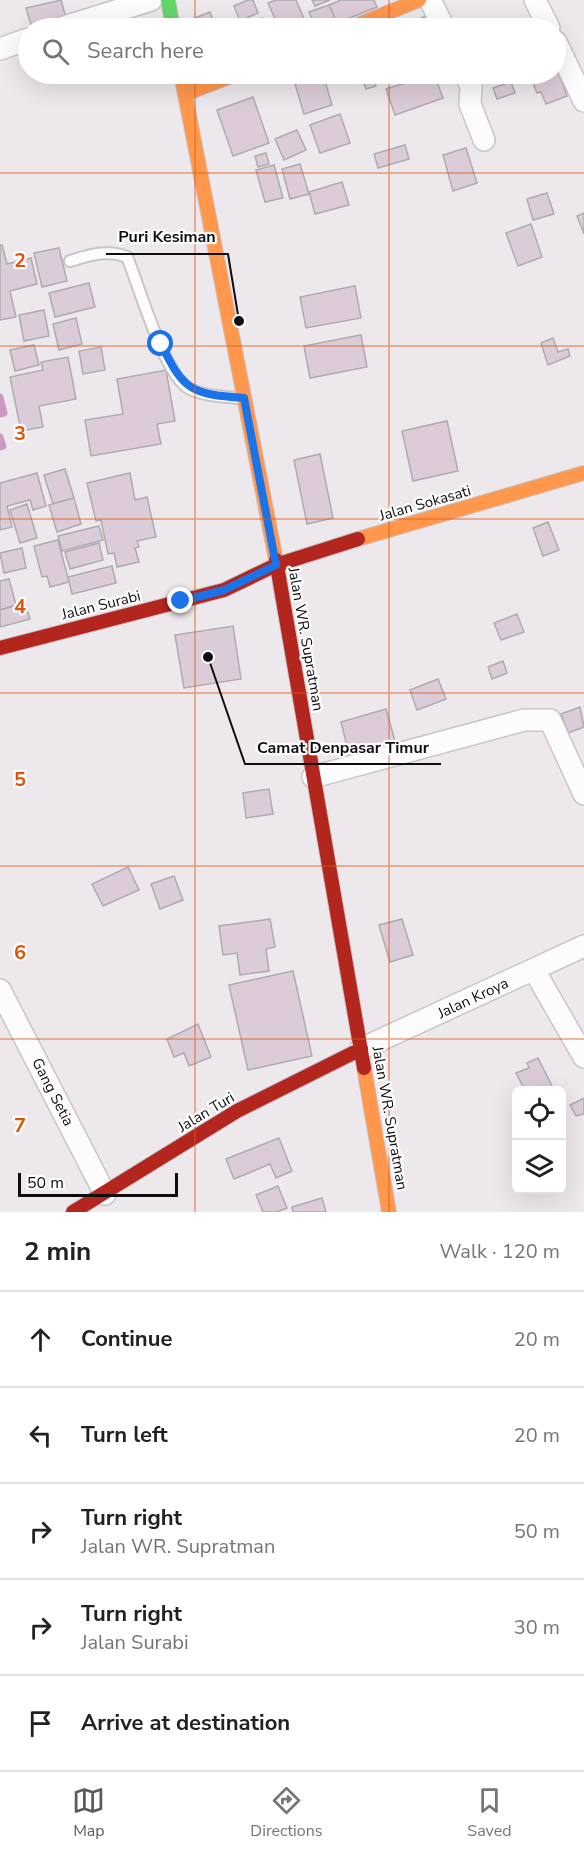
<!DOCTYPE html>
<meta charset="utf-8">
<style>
body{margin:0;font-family:"Nunito Sans",sans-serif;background:#f6f6f6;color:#202124}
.controls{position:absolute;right:18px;bottom:18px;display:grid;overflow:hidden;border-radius:9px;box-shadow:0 6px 24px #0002}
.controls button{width:54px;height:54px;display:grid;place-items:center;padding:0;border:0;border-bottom:2px solid #e0e0e0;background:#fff;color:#202124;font:30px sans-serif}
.scale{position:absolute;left:18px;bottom:15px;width:160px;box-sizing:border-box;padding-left:6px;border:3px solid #100d0f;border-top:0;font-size:16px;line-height:21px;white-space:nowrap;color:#100d0f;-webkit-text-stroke:4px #fff;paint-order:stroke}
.stop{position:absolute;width:18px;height:18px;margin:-14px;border:4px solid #1a73e8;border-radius:50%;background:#fff}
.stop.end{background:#1a73e8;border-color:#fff;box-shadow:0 2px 6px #0008}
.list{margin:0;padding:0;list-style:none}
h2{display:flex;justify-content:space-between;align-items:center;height:78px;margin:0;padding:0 24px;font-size:26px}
h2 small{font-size:20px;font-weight:400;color:#757577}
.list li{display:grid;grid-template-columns:39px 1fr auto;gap:18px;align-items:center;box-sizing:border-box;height:96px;padding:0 24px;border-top:2px solid #e0e0e0}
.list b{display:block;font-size:22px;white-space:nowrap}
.list p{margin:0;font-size:20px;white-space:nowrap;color:#757577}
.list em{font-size:20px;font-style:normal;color:#757577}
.icon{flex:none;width:33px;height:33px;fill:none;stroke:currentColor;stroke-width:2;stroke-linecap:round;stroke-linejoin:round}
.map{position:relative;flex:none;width:584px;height:1212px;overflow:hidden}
.search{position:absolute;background:#fff;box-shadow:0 6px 24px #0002;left:18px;right:18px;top:18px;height:66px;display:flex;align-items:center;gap:15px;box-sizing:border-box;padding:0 21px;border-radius:33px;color:#757577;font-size:22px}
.sheet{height:558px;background:#fff}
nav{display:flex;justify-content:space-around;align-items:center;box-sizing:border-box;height:84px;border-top:2px solid #e0e0e0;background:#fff;font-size:16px;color:#757577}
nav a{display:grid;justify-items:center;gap:3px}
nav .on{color:#5d5a5c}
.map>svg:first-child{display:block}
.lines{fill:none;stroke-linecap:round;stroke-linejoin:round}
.stream{stroke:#cb9ac3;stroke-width:7}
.building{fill:#dcccd9;stroke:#aeabae;stroke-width:1.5}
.lane-casing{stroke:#c9c5c8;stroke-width:14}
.street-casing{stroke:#c9c5c8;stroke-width:24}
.fast-casing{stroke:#c9c5c8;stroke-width:16}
.slow-casing{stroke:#c9c5c8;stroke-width:16}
.jam-casing{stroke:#c9c5c8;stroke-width:16}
.lane{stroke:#fcfcfc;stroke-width:10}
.street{stroke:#fcfcfc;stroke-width:21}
.fast{stroke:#63d668;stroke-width:14}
.slow{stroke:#ff974d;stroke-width:14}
.jam{stroke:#b3261e;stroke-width:14}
.route{stroke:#1a73e8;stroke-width:8}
.grid{fill:none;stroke:#dd550c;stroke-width:1.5;stroke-opacity:0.55}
.labels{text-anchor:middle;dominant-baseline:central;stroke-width:4.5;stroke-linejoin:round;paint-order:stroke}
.street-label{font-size:15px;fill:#100d0f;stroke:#fff}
.grid-label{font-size:20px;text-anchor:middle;font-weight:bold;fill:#dd550c;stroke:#fff;stroke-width:4.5;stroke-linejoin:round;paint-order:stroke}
.leader{fill:none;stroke:#100d0f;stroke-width:2}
.callout-dot{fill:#100d0f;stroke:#fff;stroke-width:2}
.callout-label{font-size:16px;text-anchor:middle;font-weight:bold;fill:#100d0f;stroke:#fff;stroke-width:4.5;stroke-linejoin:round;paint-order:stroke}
</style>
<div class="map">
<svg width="584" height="1212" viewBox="0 0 584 1212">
<rect width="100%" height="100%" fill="#ede8ec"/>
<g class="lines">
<g class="stream">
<polyline points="0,397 4,413 0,414"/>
<polyline points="0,437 3,446 0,447"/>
</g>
</g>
<g class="building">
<polygon points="61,0 67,22 32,28 26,8"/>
<polygon points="248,0 253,0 258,13 240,21 234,6"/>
<polygon points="276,0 296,0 308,28 279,28 268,3"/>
<polygon points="312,0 330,0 315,6"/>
<polygon points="341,0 374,0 377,7 337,23 329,5"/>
<polygon points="329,5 337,23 316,28 309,12"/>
<polygon points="210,12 216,28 194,28 190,20"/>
<polygon points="426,16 431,27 418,28 414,21"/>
<polygon points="262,18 266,28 240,28 240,27"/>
<polygon points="556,66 567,96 546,104 541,92 537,93 530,76 537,74 556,74"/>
<polygon points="292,74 323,74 332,105 304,114"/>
<polygon points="360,74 372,74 376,86 366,89"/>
<polygon points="434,74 443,98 395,115 386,89"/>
<polygon points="511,82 515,93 497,99 493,88"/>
<polygon points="253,97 269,143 233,156 217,110"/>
<polygon points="340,114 350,143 320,153 310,125"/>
<polygon points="297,130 306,150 284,160 275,139"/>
<polygon points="405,145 409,159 378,168 374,154"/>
<polygon points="466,148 477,183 453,191 443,155"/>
<polygon points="266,153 269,164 258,167 255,156"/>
<polygon points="300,164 309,194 290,199 282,169"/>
<polygon points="274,165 283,198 265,202 256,170"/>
<polygon points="342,182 349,205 315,214 309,192"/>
<polygon points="547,193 554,214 533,220 527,199"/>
<polygon points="584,213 584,234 577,216"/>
<polygon points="531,224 542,257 518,266 506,233"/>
<polygon points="0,245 2,245 7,264 31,258 37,284 10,291 16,317 0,320"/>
<polygon points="59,248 67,281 42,287 34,253"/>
<polygon points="89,283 95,307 55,317 49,293"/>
<polygon points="355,286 361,318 306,328 300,297"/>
<polygon points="44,310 49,336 24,341 19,315"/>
<polygon points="76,318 82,344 59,350 53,324"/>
<polygon points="361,335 367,367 310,378 304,346"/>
<polygon points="553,338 558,352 568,349 570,356 548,365 541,343"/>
<polygon points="34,345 39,365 15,371 10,350"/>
<polygon points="101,347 105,370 83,374 79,351"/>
<polygon points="68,357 76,399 39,406 43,427 21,431 10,377 43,370 41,362"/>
<polygon points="166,370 175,421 157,424 161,444 91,456 85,420 123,414 117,379"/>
<polygon points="447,421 458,471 413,481 402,431"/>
<polygon points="320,454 333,518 307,524 294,460"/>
<polygon points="65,469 74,498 53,504 44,475"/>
<polygon points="37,473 46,506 33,510 30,500 7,506 12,527 0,530 0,483"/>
<polygon points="130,473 135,500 147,497 156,537 137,541 139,547 135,548 139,562 117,567 114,553 108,554 101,520 96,521 87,483"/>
<polygon points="74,498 81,524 57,532 49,505"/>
<polygon points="27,504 37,538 20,543 10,510"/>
<polygon points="548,522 559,550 543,556 533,528"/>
<polygon points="99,526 103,540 62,551 58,536"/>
<polygon points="58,540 69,582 50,587 47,576 42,577 34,546"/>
<polygon points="99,543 103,560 70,569 65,552"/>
<polygon points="22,548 26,568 4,573 0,553"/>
<polygon points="112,566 116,583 72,594 68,577"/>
<polygon points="9,579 16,605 0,610 0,581"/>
<polygon points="25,603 30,619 0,627 0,610"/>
<polygon points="517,614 524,632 501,640 494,623"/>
<polygon points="233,626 241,679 184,688 175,635"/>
<polygon points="503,661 507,673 492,679 488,667"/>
<polygon points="438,679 446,699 417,710 410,690"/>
<polygon points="580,707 584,727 568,733 561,714"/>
<polygon points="386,709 395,741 349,754 341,722"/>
<polygon points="269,789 273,814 246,818 243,793"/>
<polygon points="128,867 139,890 103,906 92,884"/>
<polygon points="174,876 183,900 160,909 151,884"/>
<polygon points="270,919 275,947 266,949 269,971 240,975 237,953 223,955 219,926"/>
<polygon points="402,919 413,955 390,962 379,925"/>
<polygon points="293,971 312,1056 248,1070 229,985"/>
<polygon points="198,1024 211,1057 189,1066 184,1053 174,1057 167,1039"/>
<polygon points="538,1058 554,1090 525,1090 516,1073 529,1068 527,1063"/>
<polygon points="584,1098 584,1114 576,1116 570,1105"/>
<polygon points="279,1138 292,1171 276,1178 270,1164 234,1179 226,1159"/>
<polygon points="278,1186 287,1208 276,1212 263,1212 256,1195"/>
<polygon points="322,1198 326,1212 293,1212 292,1207"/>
</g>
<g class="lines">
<defs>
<path id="lane" d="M70,261C90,255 107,249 127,257C139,285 164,376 190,389C205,396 224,397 240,398"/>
<g id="street">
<polyline points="430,0 444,28"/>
<polyline points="535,0 549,28"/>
<polyline points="61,28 151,0"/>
<polyline points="556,42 584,101"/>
<polyline points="0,49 28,39"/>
<polyline points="465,74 471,86 470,104 484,140"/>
<polyline points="313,777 524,720 550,720 584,794"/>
<polyline points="534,970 584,1057"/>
<polyline points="0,990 105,1194"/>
<polyline points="361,1049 584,946"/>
</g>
<polyline id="fast" points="168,0 173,28"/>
<g id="slow">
<polyline points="350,28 419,0"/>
<polyline points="181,74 276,560"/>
<polyline points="185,94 237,74"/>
<polyline points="358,539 584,473"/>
<polyline points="364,1068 389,1212"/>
</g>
<g id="jam">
<polyline points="276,560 364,1068"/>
<polyline points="0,648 224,590 276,565 358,539"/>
<polyline points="73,1212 237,1111 361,1049"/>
</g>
</defs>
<use href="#lane" class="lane-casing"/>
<use href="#street" class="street-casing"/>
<use href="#fast" class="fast-casing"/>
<use href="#slow" class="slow-casing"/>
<use href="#jam" class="jam-casing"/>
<use href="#lane" class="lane"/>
<use href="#street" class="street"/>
<use href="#fast" class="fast"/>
<use href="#slow" class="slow"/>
<use href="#jam" class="jam"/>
</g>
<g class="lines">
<path class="route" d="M161,344C184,391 191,394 244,398L276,565L224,590L181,601"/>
</g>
<path class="grid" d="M195,0V28M389,0V28M195,74V1212M389,74V1212M0,173H584M0,346H584M0,519H584M0,693H584M0,866H584M0,1039H584"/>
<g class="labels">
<g class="street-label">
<text transform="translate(425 503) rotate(-16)">Jalan Sokasati</text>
<text transform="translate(101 605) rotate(-14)">Jalan Surabi</text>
<text transform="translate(306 639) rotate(80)">Jalan WR. Supratman</text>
<text transform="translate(473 998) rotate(-25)">Jalan Kroya</text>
<text transform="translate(53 1092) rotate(63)">Gang Setia</text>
<text transform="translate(206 1112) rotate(-31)">Jalan Turi</text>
<text transform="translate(390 1118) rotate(80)">Jalan WR. Supratman</text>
</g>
</g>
<g class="grid-label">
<text x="20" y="267">2</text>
<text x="20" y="440">3</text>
<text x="20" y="613">4</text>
<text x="20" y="786">5</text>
<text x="20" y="959">6</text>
<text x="20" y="1132">7</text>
</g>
<path class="leader" d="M239 321L228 254H106M208 657L245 764H441"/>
<g class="callout-dot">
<circle cx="239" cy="321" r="6"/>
<circle cx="208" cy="657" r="6"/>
</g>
<g class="callout-label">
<text x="167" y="242">Puri Kesiman</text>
<text x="343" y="753">Camat Denpasar Timur</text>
</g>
</svg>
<div class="controls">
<button><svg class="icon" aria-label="locate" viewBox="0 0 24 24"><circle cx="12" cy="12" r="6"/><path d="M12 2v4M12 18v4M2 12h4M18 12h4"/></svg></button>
<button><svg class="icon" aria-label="layers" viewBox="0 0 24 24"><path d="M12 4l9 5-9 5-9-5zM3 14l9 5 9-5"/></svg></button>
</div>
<div class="scale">50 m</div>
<div class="stop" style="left:161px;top:344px"></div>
<div class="stop end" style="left:181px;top:601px"></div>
<div class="search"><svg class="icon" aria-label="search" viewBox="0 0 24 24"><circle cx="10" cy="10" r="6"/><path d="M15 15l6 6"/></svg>Search here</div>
</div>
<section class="sheet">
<h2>2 min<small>Walk · 120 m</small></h2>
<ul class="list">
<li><svg class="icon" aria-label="ahead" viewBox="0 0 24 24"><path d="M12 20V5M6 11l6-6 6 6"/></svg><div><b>Continue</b></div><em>20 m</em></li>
<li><svg class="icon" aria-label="left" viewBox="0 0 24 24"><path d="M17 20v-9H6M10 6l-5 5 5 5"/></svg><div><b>Turn left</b></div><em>20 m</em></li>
<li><svg class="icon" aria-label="right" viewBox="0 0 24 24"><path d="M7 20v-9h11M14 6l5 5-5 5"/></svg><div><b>Turn right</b><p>Jalan WR. Supratman</p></div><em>50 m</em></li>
<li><svg class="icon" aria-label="right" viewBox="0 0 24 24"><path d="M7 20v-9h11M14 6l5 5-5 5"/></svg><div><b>Turn right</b><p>Jalan Surabi</p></div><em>30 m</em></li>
<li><svg class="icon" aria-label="arrive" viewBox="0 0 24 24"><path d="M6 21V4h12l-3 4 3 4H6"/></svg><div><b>Arrive at destination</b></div></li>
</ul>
</section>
<nav>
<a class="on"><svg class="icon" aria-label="map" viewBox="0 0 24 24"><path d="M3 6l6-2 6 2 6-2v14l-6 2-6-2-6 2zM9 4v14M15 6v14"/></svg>Map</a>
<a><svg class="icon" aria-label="directions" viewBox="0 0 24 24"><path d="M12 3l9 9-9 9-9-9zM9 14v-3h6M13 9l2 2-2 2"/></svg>Directions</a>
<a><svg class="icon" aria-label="saved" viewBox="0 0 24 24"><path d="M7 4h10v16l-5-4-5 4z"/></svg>Saved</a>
</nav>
